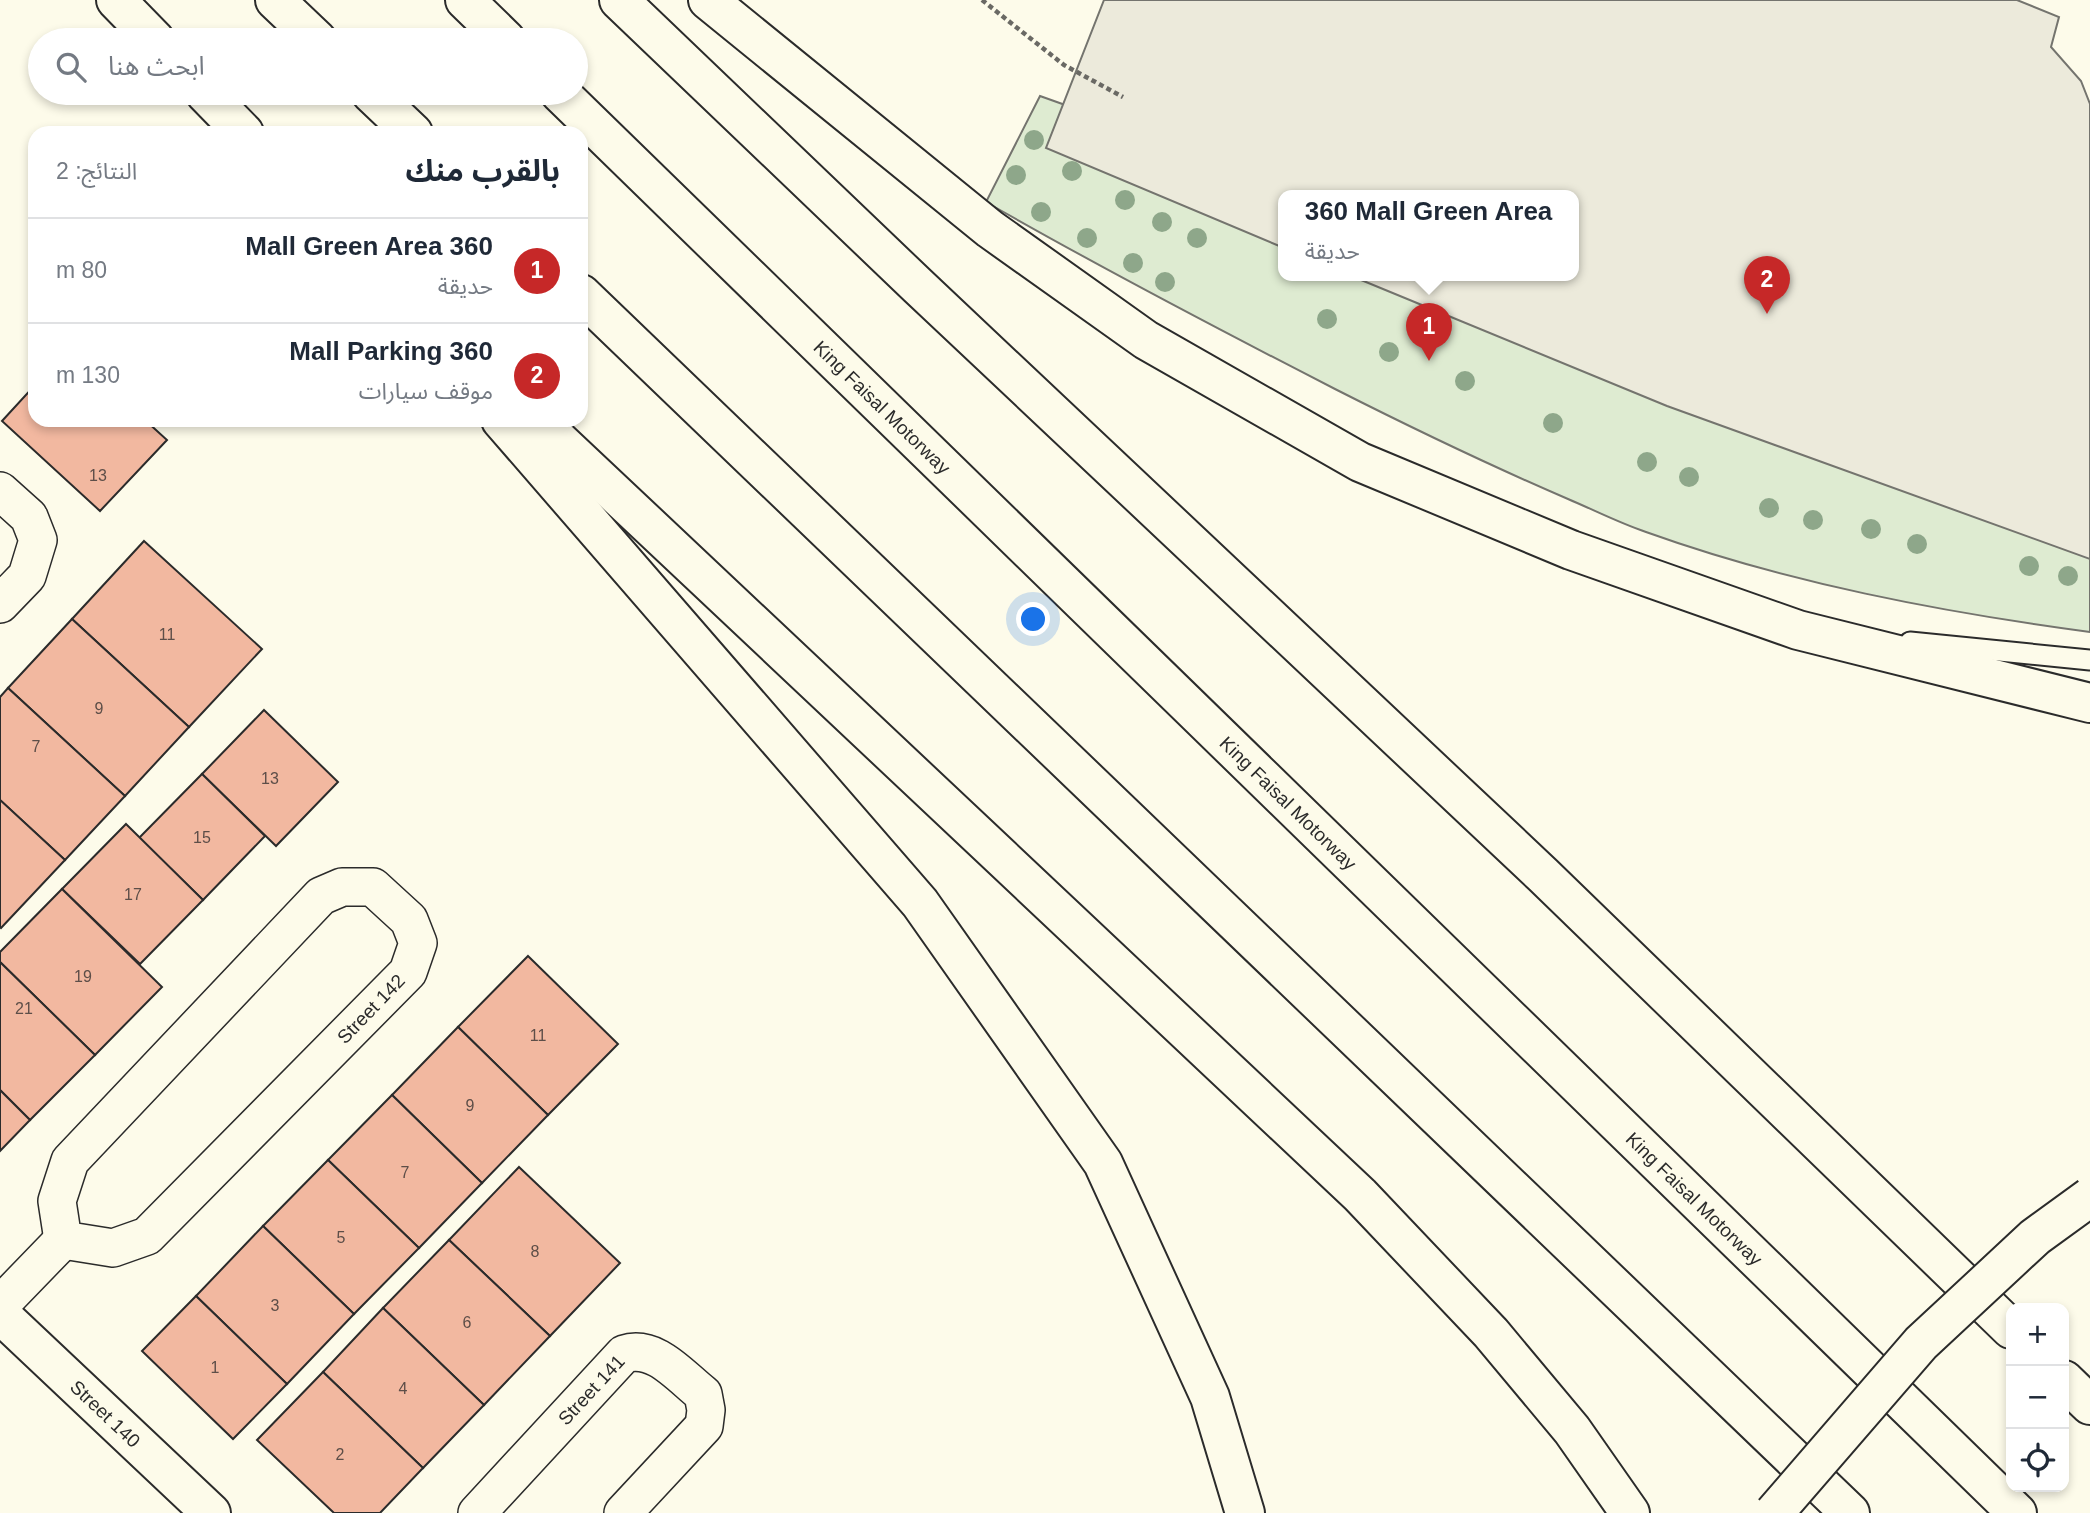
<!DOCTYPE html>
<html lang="ar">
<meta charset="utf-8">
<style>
body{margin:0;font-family:Arial,"Noto Sans Arabic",sans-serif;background:#f2f2f3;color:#1f2937;direction:rtl}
.controls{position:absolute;right:21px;bottom:21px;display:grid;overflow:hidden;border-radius:14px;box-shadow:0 4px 10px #0003}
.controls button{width:63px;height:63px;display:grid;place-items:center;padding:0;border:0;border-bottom:2px solid #e0e1e3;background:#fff;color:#1f2937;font:35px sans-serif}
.you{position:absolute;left:1034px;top:620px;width:24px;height:24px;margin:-18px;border:5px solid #fff;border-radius:50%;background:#1a73e8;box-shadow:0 0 0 10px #1a73e833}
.badge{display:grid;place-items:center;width:46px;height:46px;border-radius:50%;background:#c62828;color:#fff;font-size:23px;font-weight:700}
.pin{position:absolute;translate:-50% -58px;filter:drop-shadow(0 2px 4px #0008)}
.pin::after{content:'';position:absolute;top:37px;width:24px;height:21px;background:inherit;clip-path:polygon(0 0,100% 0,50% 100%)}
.popup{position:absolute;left:1278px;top:190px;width:301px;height:91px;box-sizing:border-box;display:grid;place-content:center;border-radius:14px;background:#fff;filter:drop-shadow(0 2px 5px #0005);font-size:23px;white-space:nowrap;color:#747a83}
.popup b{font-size:26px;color:#1f2937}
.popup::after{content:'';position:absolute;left:50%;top:100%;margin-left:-14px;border:14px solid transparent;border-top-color:#fff}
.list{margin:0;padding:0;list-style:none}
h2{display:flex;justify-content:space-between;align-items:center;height:91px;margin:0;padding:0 28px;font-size:30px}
h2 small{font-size:23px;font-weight:400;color:#747a83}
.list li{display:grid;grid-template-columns:46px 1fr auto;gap:21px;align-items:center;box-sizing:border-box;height:105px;padding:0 28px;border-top:2px solid #e0e1e3}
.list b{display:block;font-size:26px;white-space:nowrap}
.list p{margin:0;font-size:23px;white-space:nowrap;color:#747a83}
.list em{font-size:23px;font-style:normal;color:#747a83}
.icon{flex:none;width:38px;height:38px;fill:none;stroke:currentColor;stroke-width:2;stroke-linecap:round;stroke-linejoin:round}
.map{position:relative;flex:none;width:2090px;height:1513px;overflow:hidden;direction:ltr}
.search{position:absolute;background:#fff;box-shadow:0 4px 10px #0003;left:28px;top:28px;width:560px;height:77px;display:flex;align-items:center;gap:18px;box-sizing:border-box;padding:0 24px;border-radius:38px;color:#747a83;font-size:26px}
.panel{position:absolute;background:#fff;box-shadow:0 4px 10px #0003;left:28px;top:126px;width:560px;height:301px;border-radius:21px;direction:rtl}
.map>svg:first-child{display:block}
.green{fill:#deebd1;stroke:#74746e;stroke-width:2}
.parking{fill:#eceadb;stroke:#74746e;stroke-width:2}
.building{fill:#f2b8a0;stroke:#2b2b2b;stroke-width:2}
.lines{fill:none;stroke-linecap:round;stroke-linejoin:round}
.service-casing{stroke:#2b2b2b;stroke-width:23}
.minor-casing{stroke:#2b2b2b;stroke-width:40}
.tertiary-casing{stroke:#2b2b2b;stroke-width:42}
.motorway-casing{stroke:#2b2b2b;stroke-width:42}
.path{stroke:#6a6964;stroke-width:4.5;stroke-dasharray:5 3.5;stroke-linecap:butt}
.service{stroke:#fdfbea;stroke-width:19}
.minor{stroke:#fdfbea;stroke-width:37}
.tertiary{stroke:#fdfbea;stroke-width:38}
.motorway{stroke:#fdfbea;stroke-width:38}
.motorway-bridge-casing{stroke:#2b2b2b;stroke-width:42;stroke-linecap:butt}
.motorway-bridge{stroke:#fdfbea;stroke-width:38}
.tree{fill:#8ea78a}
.labels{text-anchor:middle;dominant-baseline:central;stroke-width:5;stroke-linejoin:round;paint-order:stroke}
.number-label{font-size:16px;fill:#5d4e48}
.street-label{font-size:19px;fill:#2b2b2b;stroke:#fdfbea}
</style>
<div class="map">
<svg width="2090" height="1513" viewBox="0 0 2090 1513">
<rect width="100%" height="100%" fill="#fdfbea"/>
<path class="green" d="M1040,96L1082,111L1284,244V275H1361L2090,556V632C1941,612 1788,583 1646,532C1619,523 1594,510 1568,499C1489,465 1412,428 1335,389C1218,329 1101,268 986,202Z"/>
<polygon class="parking" points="1104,0 2017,0 2059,17 2051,47 2081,81 2090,104 2090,559 1667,406 1349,275 1574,275 1574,195 1284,195 1284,248 1046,148"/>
<g class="building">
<polygon points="35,385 35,420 145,420 167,440 100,511 2,421"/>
<polygon points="144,541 262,649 189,727 72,619"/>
<polygon points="72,619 189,727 125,796 8,688"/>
<polygon points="8,688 125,796 65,860 0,800 0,697"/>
<polygon points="264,710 338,782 276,846 202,774"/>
<polygon points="202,774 265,836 203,900 139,838"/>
<polygon points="0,800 65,860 1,928 0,927"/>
<polygon points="126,824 203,900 140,964 62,889"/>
<polygon points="62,889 162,987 95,1055 0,962 0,952"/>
<polygon points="528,956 618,1044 548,1115 458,1027"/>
<polygon points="0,962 95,1055 30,1120 0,1090"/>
<polygon points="458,1027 548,1115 482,1183 392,1095"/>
<polygon points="0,1090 30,1120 0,1151"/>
<polygon points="392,1095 482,1183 419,1248 328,1160"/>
<polygon points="328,1160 419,1248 354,1314 263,1226"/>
<polygon points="519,1167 620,1263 550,1336 449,1240"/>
<polygon points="263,1226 354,1314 287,1384 196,1296"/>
<polygon points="449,1240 550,1336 484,1405 383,1308"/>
<polygon points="196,1296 287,1384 233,1439 142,1351"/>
<polygon points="383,1308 484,1405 423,1468 323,1372"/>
<polygon points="323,1372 423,1468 380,1513 334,1513 257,1440"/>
</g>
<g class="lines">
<defs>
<polyline id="service" points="1910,642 2090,660"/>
<g id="minor">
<polyline points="0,491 29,517 38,540 27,576 0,604"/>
<polygon points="342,887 373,887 409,920 418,943 408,972 147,1236 113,1248 63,1240 57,1201 70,1161 321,896"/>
<polyline points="0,1305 63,1240"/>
<path id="s1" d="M477,1513L624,1354C655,1344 680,1376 703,1394L706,1410L704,1426L623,1513"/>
</g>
<g id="tertiary">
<path id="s2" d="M0,1314L211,1513"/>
</g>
<g id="motorway">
<polyline points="116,0 155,40"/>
<polyline points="275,0 317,40"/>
<polyline points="465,0 506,40"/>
<polyline points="619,0 918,286 1543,875 2011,1329"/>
<polyline points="708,0 990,229 1146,340 1360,462 1571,550 1798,630 2090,703"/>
<polyline points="205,93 244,133"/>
<polyline points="371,93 413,133"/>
<path id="s3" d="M560,93L2017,1513"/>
<polyline points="581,294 1850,1513"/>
<polyline points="501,420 920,903 1103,1163 1210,1397 1245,1513"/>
<polyline points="537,420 1360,1195 1491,1333 1572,1430 1630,1513"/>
<polyline points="2064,1380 2090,1405"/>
</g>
</defs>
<use href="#service" class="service-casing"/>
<use href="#minor" class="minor-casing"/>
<use href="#tertiary" class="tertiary-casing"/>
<use href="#motorway" class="motorway-casing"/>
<polyline class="path" points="982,0 1064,65 1123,97"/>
<use href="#service" class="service"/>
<use href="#minor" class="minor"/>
<use href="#tertiary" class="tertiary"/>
<use href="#motorway" class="motorway"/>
<defs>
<polyline id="motorway-bridge" points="1774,1513 1921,1343 2035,1237 2090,1197"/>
</defs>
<use href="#motorway-bridge" class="motorway-bridge-casing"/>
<use href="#motorway-bridge" class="motorway-bridge"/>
</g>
<g class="tree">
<circle cx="1034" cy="140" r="10"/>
<circle cx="1072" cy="171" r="10"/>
<circle cx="1016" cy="175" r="10"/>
<circle cx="1125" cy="200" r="10"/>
<circle cx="1041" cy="212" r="10"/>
<circle cx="1162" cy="222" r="10"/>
<circle cx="1087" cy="238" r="10"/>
<circle cx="1197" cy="238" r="10"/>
<circle cx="1133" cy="263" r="10"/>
<circle cx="1165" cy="282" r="10"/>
<circle cx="1327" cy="319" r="10"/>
<circle cx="1389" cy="352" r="10"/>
<circle cx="1465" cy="381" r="10"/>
<circle cx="1553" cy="423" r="10"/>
<circle cx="1647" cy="462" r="10"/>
<circle cx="1689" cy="477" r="10"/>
<circle cx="1769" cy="508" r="10"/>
<circle cx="1813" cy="520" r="10"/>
<circle cx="1871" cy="529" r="10"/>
<circle cx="1917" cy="544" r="10"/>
<circle cx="2029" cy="566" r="10"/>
<circle cx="2068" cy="576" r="10"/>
</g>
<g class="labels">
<g class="number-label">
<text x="98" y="475">13</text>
<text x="167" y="634">11</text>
<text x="99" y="708">9</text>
<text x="36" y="746">7</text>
<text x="270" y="778">13</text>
<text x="202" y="837">15</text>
<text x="133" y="894">17</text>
<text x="83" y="976">19</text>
<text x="24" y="1008">21</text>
<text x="538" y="1035">11</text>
<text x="470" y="1105">9</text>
<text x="405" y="1172">7</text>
<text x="341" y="1237">5</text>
<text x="535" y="1251">8</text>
<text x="275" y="1305">3</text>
<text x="467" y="1322">6</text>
<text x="215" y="1367">1</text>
<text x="403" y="1388">4</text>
<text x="340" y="1454">2</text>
</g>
<g class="street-label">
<text stroke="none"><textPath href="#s3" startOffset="450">King Faisal Motorway</textPath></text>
<text stroke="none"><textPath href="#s3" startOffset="1017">King Faisal Motorway</textPath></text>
<text transform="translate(371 1009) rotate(-46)">Street 142</text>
<text stroke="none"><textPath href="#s3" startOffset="1584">King Faisal Motorway</textPath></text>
<text stroke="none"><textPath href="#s1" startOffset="168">Street 141</textPath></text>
<text stroke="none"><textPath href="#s2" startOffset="145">Street 140</textPath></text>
</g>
</g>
</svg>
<div class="controls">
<button>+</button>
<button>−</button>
<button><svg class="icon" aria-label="locate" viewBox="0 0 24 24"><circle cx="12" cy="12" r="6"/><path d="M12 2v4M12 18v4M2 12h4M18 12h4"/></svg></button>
</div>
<div class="you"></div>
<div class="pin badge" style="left:1429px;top:361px">1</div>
<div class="popup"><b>360 Mall Green Area</b>حديقة</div>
<div class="pin badge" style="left:1767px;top:314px">2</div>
<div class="search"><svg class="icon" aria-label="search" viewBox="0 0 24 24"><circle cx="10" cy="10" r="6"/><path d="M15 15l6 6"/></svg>ابحث هنا</div>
<section class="panel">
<h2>بالقرب منك<small>النتائج: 2</small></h2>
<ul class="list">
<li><span class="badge">1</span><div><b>360 Mall Green Area</b><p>حديقة</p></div><em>80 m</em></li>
<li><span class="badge">2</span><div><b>360 Mall Parking</b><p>موقف سيارات</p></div><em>130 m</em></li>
</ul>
</section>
</div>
